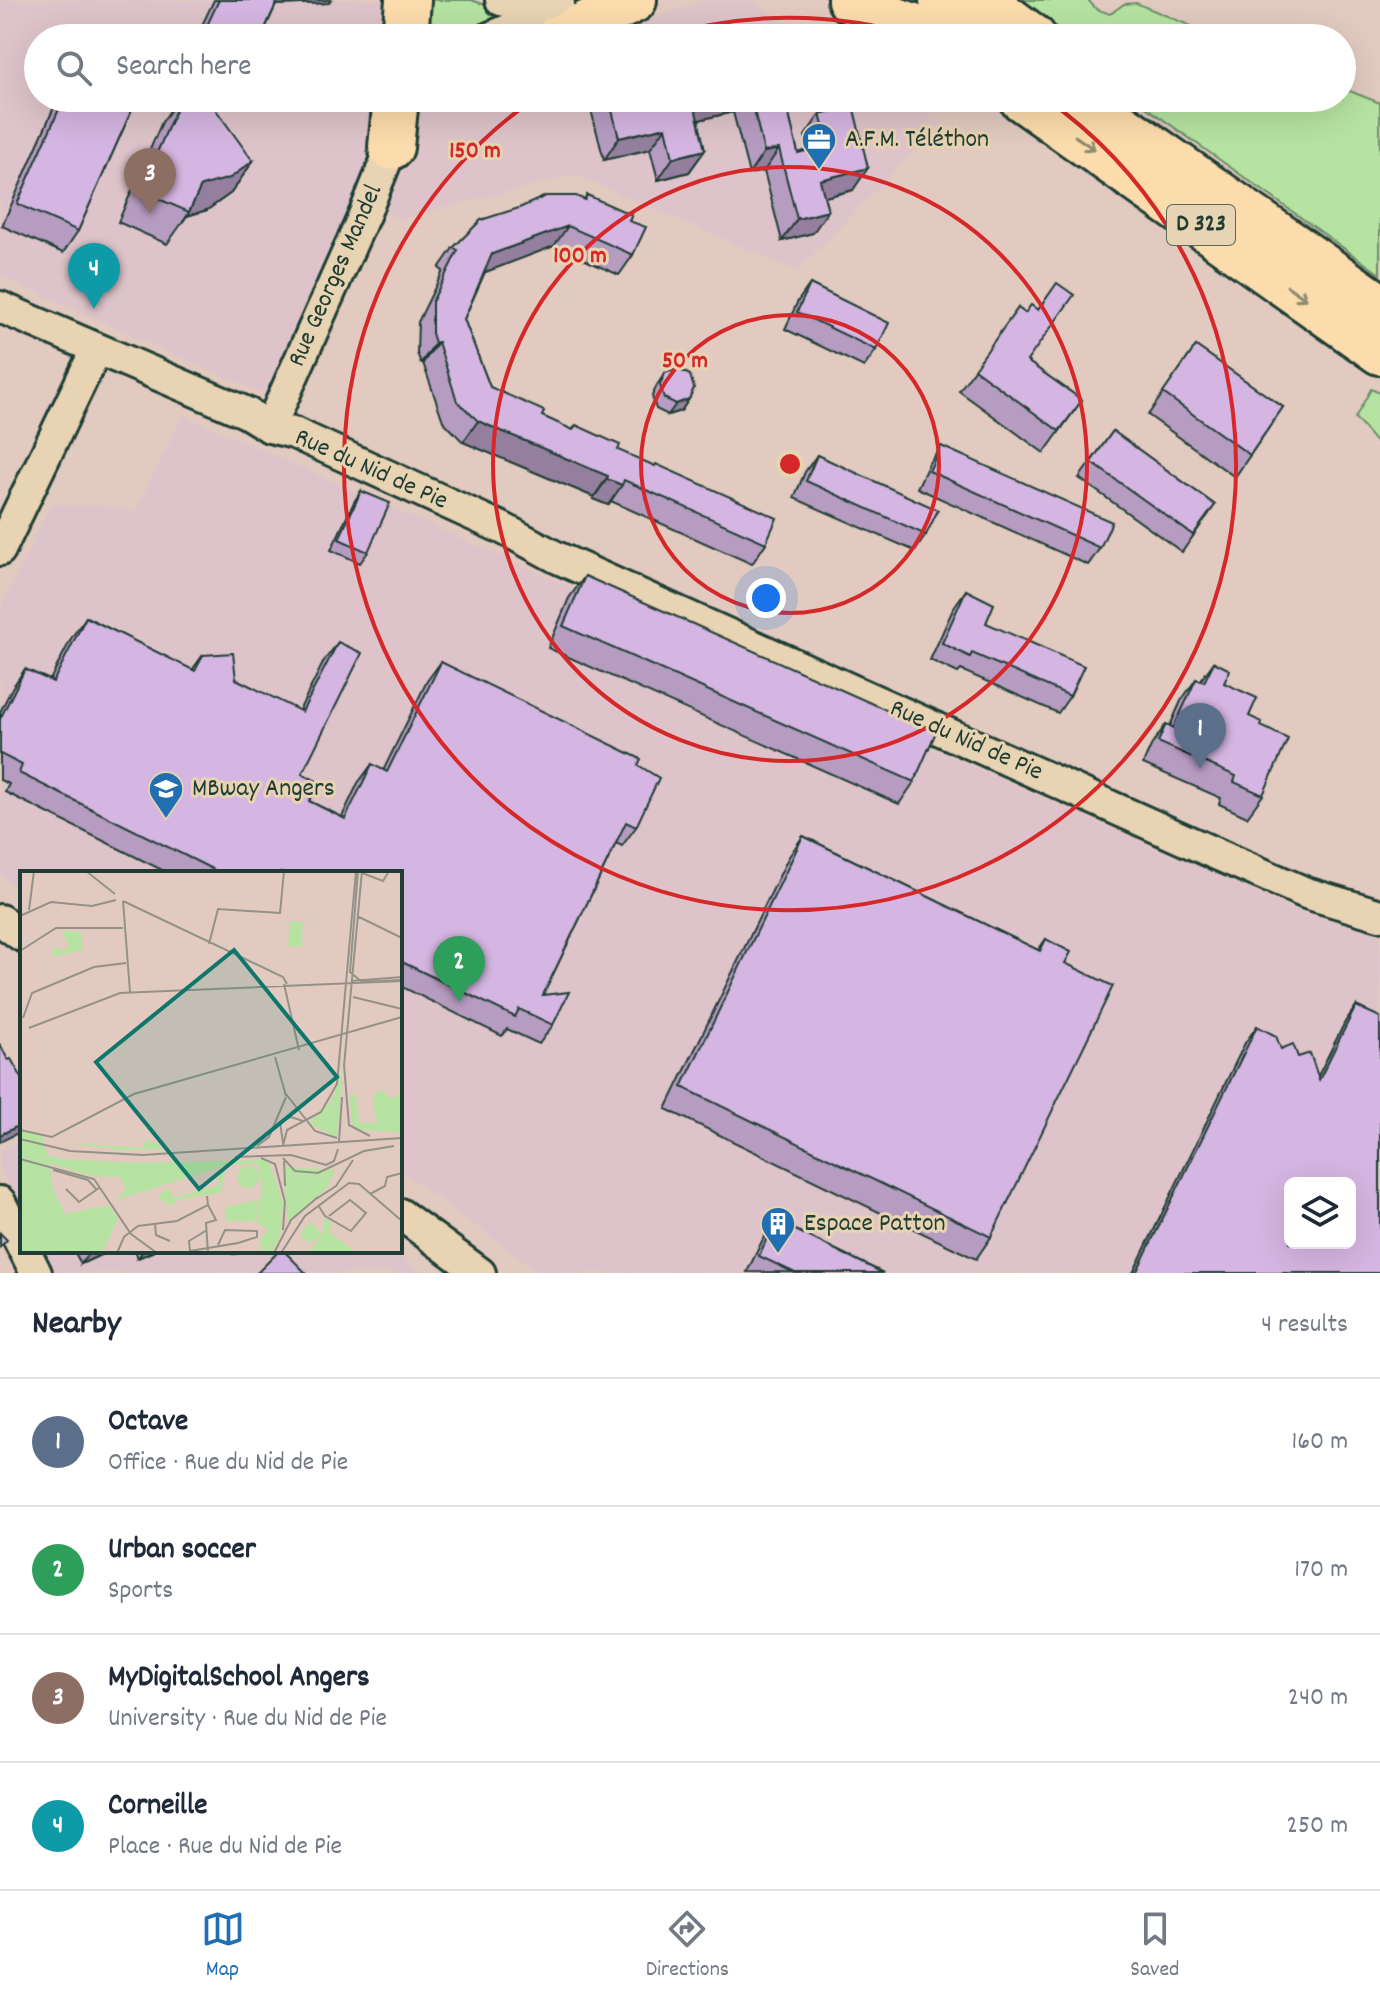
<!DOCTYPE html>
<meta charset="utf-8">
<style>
body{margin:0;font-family:Dekko,sans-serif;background:#f6f6f7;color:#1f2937}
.controls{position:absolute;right:24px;bottom:24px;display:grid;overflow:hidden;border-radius:12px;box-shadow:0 8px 32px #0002}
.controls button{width:72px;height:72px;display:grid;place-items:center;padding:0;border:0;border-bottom:2px solid #e0e1e3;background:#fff;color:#1f2937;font:40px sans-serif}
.you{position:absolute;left:766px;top:598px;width:28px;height:28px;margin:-20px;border:6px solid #fff;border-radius:50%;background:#1a73e8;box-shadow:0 0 0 12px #1a73e833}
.badge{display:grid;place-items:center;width:52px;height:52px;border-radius:50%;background:#1f6fb2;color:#fff;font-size:26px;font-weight:700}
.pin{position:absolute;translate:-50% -66px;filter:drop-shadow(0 2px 4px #0008)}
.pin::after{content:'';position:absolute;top:42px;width:28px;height:24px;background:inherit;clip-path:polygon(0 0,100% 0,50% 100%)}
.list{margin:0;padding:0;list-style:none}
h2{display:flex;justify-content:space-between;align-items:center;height:104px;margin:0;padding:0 32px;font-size:34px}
h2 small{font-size:26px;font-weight:400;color:#747a83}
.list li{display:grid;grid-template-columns:52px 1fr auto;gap:24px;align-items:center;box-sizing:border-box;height:128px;padding:0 32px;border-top:2px solid #e0e1e3}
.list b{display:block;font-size:30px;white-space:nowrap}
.list p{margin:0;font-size:26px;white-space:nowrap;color:#747a83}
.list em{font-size:26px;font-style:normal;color:#747a83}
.icon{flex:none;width:44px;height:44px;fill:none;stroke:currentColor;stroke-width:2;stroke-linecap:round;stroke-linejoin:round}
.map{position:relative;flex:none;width:1380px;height:1273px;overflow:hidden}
.search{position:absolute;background:#fff;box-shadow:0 8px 32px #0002;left:24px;right:24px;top:24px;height:88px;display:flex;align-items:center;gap:20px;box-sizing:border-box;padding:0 28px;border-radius:44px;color:#747a83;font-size:30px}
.sheet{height:616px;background:#fff}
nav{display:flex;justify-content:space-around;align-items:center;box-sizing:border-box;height:112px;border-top:2px solid #e0e1e3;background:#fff;font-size:22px;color:#747a83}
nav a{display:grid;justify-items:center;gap:4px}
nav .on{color:#1f6fb2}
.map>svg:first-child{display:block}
.built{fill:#dec4ca;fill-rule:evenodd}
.green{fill:#b6e3a1;stroke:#6a906a;stroke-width:2}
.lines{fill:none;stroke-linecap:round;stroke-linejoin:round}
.minor-casing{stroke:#1f3d34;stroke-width:36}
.highway-casing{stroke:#1f3d34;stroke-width:50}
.minor{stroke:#e8d3b2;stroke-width:30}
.highway{stroke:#fcdcac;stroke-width:44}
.wall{fill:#b79cc2;stroke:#1f3d34;stroke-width:2}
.shaded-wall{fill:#957f9e;stroke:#1f3d34;stroke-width:2}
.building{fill:#d5b5e1;stroke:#1f3d34;stroke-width:2;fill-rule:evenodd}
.oneway{stroke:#8e8c70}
.ring{fill:none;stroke:#d62828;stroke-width:4}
.labels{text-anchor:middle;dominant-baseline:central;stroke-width:6;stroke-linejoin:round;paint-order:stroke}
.shield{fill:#e8d3b2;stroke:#5b6a5a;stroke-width:2}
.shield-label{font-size:24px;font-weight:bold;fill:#1f3d34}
.poi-label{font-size:26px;fill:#1f3d34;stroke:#e8d3b2;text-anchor:start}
.street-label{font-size:26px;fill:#1f3d34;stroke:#e8d3b2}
.inset-road{fill:none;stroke:#949288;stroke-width:2}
.view{fill:#0f766e;fill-opacity:0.15;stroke:#0f766e;stroke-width:4}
.inset-edge{fill:none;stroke:#1f3d34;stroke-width:4}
.centre{fill:#d62828;stroke:#e8d3b2;stroke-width:4}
.ring-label{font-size:24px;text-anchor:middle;font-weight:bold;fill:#d62828;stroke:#e8d3b2;stroke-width:6;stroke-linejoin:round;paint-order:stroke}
</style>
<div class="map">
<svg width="1380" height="1273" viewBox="0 0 1380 1273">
<rect width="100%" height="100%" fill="#e2cac0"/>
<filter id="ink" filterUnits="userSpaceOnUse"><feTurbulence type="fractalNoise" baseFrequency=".0125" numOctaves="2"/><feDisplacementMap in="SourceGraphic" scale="16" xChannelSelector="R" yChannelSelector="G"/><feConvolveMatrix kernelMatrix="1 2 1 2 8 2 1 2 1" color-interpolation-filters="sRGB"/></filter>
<g filter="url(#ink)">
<g class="built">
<polygon points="0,0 400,0 395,38 38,38 38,98 383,98 380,118 434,98 901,98 940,124 797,271 575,175 398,219 383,210 301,394 265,395 0,276"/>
<polygon points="706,0 750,0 809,38 600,38"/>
<path d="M183,415L1291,908L1319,918L1380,931V1273H540L400,1170V873H22V891L0,875V610L50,505L105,506L135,512ZM1290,1183H1350V1243H1290Z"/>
<polygon points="22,1140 22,1210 0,1168 0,1151"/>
<polygon points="43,1251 393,1251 423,1273 53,1273"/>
</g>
<g class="green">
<polygon points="415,0 471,0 517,16 470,38 412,38"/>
<polygon points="998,0 1088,0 1096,9 1110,14 1124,4 1136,3 1220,38 1048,38"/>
<polygon points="1342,88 1380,103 1380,274 1133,98 1342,98"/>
<polygon points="1371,389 1380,393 1380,447 1355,418"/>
</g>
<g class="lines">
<defs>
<g id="minor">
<polyline points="501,0 530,6 558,4"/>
<polyline points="489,38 536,18 559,4"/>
<polyline points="0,307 247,413 270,427 294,433 504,529 556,557 1214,853 1306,893 1380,915"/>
<polyline points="270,427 365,213 398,131"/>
<polyline points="0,550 96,350"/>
<polyline points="0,920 22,936"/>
<polyline points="0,1202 22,1246"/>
<polyline points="400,1214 480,1273"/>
<polyline points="25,1251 36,1273"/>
</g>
<g id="highway">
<polyline points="850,0 865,9 925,30"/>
<polyline points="942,0 996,38"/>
<polyline points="983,0 1034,38"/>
<polyline points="405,38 408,0"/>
<polyline points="558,38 634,0"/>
<polyline points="1021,98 1380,352"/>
<polyline points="1082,98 1380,306"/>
<polyline points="391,147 396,98"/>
</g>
</defs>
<use href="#minor" class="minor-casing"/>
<use href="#highway" class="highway-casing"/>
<use href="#minor" class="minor"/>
<use href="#highway" class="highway"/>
</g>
<g class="wall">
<polygon points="214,0 331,0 329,3 276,5 262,35 269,38 196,38"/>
<polygon points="58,98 137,98 78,231 63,253 2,226"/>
<polygon points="179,98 200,98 253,161 231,193 207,210 187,216 167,244 118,222 162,122"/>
<polygon points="588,98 643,98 643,99 648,98 785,98 798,153 809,150 805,136 820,114 853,190 825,197 813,233 782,241 764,171 749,174 733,112 698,120 705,150 689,172 658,180 650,149 604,160"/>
<polygon points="587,195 629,221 633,255 619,275 554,246 485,272 464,319 490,387 542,416 572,430 576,425 766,543 752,564 611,501 608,505 593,499 594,497 463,442 443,421 423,363 421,363 417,353 418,322 443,271 439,268 453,248 584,200"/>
<polygon points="810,284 876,350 864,367 785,329 798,301"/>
<polygon points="1018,308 1027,361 1082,400 1044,453 959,391"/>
<polygon points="1196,346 1283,407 1235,477 1148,415"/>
<polygon points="665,373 689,399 681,411 668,415 656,409 652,396 657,385"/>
<polygon points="1113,431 1215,505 1182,552 1079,478"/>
<polygon points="941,446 1100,548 1088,565 917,488 929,463"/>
<polygon points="817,455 926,535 915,551 794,498 805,472"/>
<polygon points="361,491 368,552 360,563 331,550 354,502"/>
<polygon points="585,576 914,782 899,804 548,648 569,598"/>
<polygon points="966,590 986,623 1070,696 1058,713 961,670 958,673 930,660 954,607"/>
<polygon points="86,617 192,670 203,655 236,679 299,711 324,661 338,642 302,774 309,801 342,817 358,783 372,764 383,771 427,681 441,662 638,765 636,827 622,846 616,843 543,995 553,1025 539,1044 507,1029 502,1036 400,986 400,873 168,873 5,792 9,784 0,780 0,712 12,688 25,669 50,680 72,637"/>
<polygon points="1214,662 1224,683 1249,716 1261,726 1263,795 1247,817 1219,804 1221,798 1143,764 1151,746 1166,724 1170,726 1181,701 1196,679 1200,681"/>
<polygon points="803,836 1038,950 1046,939 1065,963 991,1237 976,1259 666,1109 788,858"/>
<polygon points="1356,1006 1380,1273 1133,1273 1245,1043 1257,1026 1281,1049 1298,1057 1318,1076 1345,1022"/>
<polygon points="775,1220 883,1273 747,1272 764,1237"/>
<polygon points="74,1251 109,1251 81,1264"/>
<polygon points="135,1251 154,1251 138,1258"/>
</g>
<g class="shaded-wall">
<polygon points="275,0 331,0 329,3 271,5"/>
<polygon points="713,98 743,98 733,112 678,125 694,103"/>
<polygon points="666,127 650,149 604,160 619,138"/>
<polygon points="779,149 764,171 749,174 764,152"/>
<polygon points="705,150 689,172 658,180 673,158"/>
<polygon points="253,161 231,193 207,210 187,216 201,186"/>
<polygon points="868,168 853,190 805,202 820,180"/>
<polygon points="828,211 813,233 782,241 797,219"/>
<polygon points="568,226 554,246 478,275 492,254"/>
<polygon points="438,342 423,363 421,363 435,343"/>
<polygon points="689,399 681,411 668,415 676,404"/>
<polygon points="478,421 608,476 594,497 463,442"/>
<polygon points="607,479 622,485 608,505 593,499"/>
<polygon points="22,1124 22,1131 0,1142 0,1135"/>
<polygon points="90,1251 109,1251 81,1264"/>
<polygon points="143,1251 154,1251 138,1258"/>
<polygon points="236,1251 250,1251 234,1254"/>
</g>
<g class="building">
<polygon points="219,0 278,0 262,35 269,38 201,38"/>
<polygon points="718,30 720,38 687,38"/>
<polygon points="64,98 137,98 78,231 17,204"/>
<polygon points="181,98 200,98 211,103 253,161 230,178 201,186 189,212 140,191"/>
<polygon points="609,98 643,98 643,99 648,98 713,98 694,103 705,150 673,158 666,127 619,138"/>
<polygon points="751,98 785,98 798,153 828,145 820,114 853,105 868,168 820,180 828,211 797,219 779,149 764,152"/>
<polygon points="587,195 632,215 629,221 646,227 633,255 568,226 492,254 464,319 490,387 544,411 542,416 573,430 576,425 620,445 618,450 655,466 656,464 777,518 766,543 624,480 622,485 607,479 608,476 478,421 457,401 438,342 435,343 432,333 432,302 458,250 453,248 481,220 519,208 546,196 576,196 585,200"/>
<polygon points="1057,283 1074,295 1027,361 1082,400 1059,431 974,369 1018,308 1025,313 1031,305 1038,310"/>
<polygon points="810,284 889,323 876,350 797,312"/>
<polygon points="1196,346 1283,407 1250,455 1163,393"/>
<polygon points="678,369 690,375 694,388 689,399 676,404 664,398 660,385 665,373"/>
<polygon points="1113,431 1215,505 1193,535 1091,462"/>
<polygon points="941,446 1112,522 1100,548 929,471"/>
<polygon points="817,455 938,510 926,535 806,481"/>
<polygon points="361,491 390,503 368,552 339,539"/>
<polygon points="585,576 936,732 914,782 563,626"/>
<polygon points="966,590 994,604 986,623 1084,666 1070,696 972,653 970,657 942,643"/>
<polygon points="86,617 195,671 203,655 233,653 236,679 302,712 338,642 362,653 302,774 319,782 309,801 345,819 372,764 387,772 441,662 641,759 638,765 659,778 636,827 626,822 543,995 569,992 553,1025 519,1009 515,1017 400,961 400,873 220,873 19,773 22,765 0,754 0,719 25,669 53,682"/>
<polygon points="1214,662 1230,670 1224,683 1257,698 1249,716 1262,722 1261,726 1288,739 1263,795 1234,782 1236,776 1158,742 1166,724 1174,728 1196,679 1204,682"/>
<polygon points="803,836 1040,951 1046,939 1071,952 1065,963 1113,986 991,1237 682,1087"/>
<path d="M1356,1006L1380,1017V1273H1136L1257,1026L1276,1036L1281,1049L1293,1044L1298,1057L1310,1053L1319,1080ZM1290,1183H1350V1243H1290Z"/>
<polygon points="0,1044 8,1060 11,1059 22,1078 22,1124 0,1135"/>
<polygon points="775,1220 883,1273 795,1273 759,1256"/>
<polygon points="0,1233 7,1240 0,1247"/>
<polygon points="279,1251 284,1251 306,1273 257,1273"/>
</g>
<defs><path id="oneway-shaft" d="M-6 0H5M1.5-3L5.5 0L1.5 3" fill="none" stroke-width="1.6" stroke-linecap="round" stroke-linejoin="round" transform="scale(2)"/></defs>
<g class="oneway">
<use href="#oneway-shaft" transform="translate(1085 143) rotate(35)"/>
<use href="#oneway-shaft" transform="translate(1297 293) rotate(35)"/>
</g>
</g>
<g class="ring">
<circle cx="790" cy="464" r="149"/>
<circle cx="790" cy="464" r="297"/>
<path d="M660 37A446 446 0 0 1 920 37M1046 99A446 446 0 1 1 534 99"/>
</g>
<defs>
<symbol id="office-pin" viewBox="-11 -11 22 30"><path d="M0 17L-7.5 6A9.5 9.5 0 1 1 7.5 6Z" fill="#1f6fb2" stroke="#e8d3b2"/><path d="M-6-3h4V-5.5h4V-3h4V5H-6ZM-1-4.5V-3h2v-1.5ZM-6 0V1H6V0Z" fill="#fff"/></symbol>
<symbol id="university-pin" viewBox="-11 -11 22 30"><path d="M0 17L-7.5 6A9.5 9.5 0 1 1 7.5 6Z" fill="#1f6fb2" stroke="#e8d3b2"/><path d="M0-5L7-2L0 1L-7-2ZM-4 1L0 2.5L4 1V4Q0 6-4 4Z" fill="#fff"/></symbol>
<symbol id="building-pin" viewBox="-11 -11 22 30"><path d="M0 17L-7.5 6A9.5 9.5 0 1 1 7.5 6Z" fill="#1f6fb2" stroke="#e8d3b2"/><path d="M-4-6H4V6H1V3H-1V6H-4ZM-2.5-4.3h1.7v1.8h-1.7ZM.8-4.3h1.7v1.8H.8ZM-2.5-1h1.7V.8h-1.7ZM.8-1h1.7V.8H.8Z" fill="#fff"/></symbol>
</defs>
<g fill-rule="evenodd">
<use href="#office-pin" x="799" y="120" width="40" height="54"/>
<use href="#university-pin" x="146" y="769" width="40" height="54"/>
<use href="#building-pin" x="758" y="1204" width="40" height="54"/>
</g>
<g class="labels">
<rect class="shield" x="1167" y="205" width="68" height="40" rx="6"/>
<g class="shield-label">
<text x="1201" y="225">D 323</text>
</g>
<g class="poi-label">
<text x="845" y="140">A.F.M. Téléthon</text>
<text x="192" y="789">MBway Angers</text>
<text x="804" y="1224">Espace Patton</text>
</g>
<g class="street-label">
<text transform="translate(336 276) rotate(-66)">Rue Georges Mandel</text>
<text transform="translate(371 470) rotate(24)">Rue du Nid de Pie</text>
<text transform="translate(966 741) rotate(24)">Rue du Nid de Pie</text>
</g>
</g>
<g transform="translate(20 871)">
<rect width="382" height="382" fill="#e2cac0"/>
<path d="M270,50L283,51L281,76L268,75ZM42,59L61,62L63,79L32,86L34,75L40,80L49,76ZM323,199L317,267L289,252L311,230ZM362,219L373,228L381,221L382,262L333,258L329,224L336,223L339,252H357L353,232L355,222ZM0,258L22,263L27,284L43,288L118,292L248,289L263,332L260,365L251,382L234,376H241L240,368L248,358L236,352L242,318L238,293L206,294L96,329L106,318L100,306L71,305L29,292L33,318L45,343L89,334L98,348L82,382H0ZM126,268L148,278L101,279L39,271L123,277ZM217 306a11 11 0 1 1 22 0a11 11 0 1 1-22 0ZM265,296L315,299L307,317L267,352ZM205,300L201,322L158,328L152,335L138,328L143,319L150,318L153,327L199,314L198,303ZM239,329L235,350H205V336ZM304,347L312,352L309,361L337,382H288L302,365L291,372L281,367L282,359L291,351L303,364Z" fill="#b6e3a1"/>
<path class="inset-road" d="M66,0L95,23M338,0L330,101L342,111L382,109M342,2L363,10L369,0M103,30L263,106L267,113M103,30L110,121M9,39L14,0M0,45L31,31L72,35L96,29M337,45L382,67M189,73L198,38L260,42L264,0M0,80L36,57H103M331,110L382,106M264,113L279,179M333,126L382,138M3,147L12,122L74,96L106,92M9,157L100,122L382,110M255,186L266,225M324,194L329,254L350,265M324,195L342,0M266,223L295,260L317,267M0,259L32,266L114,223L382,146M0,268L50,280L123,284L382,267M319,270L322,226M263,272L260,251L271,246L283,250M237,275L249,266L266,226M263,275L267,259L301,241L317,213L336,0M215,286L271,284L306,294L314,290L318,278M241,287L255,293L265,331M263,287L275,300L298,302L344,280L374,275M0,288L74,308L111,363L137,382M264,290L265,315M33,299L68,309L77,319M46,318L59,331L79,317M350,323L365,315L367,306L382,302M296,328L316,315L333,289M188,334L196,349L186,352L188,382M298,334L305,345L331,360L346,342L330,329L309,345M135,353L136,364L150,370M187,359L169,370L170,380L218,372L237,366V360L205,359L198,374M263,359L265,330M97,382L104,366L118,355L157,350L188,334L187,325M254,382L271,349L298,326M261,382L285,345L329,312L339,313L382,350"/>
<path class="view" d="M214,79L317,206L179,318L76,191Z"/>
<rect width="382" height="382" class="inset-edge"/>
</g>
<circle cx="790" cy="464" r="12" class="centre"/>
<g class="ring-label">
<text x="475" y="157">150 m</text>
<text x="580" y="262">100 m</text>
<text x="685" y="367">50 m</text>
</g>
</svg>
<div class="controls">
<button><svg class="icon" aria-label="layers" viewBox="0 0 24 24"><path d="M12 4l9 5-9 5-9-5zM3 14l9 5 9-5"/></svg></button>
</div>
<div class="you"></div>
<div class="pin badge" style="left:1200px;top:769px;background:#5c6f8a">1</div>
<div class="pin badge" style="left:459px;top:1002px;background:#2e9e5b">2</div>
<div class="pin badge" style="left:150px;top:214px;background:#8d6e63">3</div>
<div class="pin badge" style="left:94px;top:309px;background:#0f9aa8">4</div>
<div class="search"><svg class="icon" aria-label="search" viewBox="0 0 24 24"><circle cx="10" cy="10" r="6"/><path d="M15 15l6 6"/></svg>Search here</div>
</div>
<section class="sheet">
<h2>Nearby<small>4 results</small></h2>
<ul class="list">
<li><span class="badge" style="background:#5c6f8a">1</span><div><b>Octave</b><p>Office · Rue du Nid de Pie</p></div><em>160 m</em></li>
<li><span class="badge" style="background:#2e9e5b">2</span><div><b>Urban soccer</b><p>Sports</p></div><em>170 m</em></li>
<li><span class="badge" style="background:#8d6e63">3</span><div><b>MyDigitalSchool Angers</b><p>University · Rue du Nid de Pie</p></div><em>240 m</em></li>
<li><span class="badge" style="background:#0f9aa8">4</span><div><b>Corneille</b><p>Place · Rue du Nid de Pie</p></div><em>250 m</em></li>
</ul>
</section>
<nav>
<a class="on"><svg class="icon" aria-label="map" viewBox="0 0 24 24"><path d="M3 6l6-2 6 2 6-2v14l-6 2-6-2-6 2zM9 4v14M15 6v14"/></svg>Map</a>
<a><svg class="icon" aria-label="directions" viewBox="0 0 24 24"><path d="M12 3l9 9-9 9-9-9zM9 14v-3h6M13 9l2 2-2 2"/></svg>Directions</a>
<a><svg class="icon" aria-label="saved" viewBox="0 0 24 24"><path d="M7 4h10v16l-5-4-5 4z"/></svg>Saved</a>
</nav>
